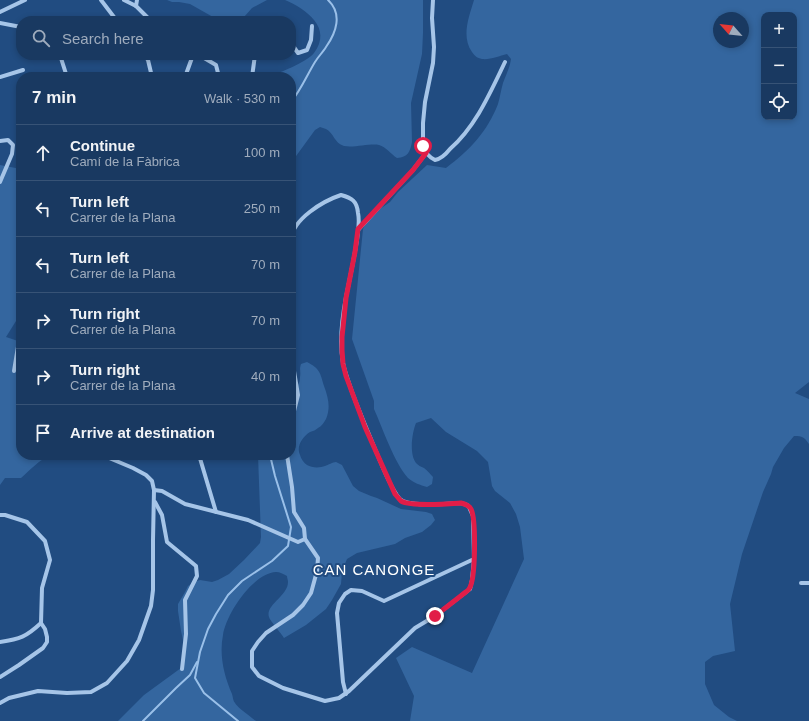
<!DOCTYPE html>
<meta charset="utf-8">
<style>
body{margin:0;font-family:Arial,sans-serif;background:#224067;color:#f1f3f6}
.controls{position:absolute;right:12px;top:12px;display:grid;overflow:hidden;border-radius:8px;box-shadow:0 2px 6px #0003}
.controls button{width:36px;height:36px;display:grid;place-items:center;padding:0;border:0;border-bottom:1px solid #375376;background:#193961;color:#f1f3f6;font:20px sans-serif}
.compass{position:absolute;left:713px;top:12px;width:36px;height:36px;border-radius:50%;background:#193961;box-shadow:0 2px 6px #0003;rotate:297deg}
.stop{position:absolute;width:12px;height:12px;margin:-9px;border:3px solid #e11d48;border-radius:50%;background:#fff}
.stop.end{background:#e11d48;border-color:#fff;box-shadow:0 1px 4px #0008}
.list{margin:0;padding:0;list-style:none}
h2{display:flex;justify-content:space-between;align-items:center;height:52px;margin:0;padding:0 16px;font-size:17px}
h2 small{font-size:13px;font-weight:400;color:#9facbd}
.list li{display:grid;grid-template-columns:26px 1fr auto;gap:12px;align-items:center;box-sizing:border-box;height:56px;padding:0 16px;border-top:1px solid #375376}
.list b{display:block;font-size:15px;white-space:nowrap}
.list p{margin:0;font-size:13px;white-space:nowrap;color:#9facbd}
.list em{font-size:13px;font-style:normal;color:#9facbd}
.icon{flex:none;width:22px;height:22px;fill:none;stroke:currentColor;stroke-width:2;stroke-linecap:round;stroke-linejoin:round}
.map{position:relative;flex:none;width:809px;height:721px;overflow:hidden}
.search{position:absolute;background:#193961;box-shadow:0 2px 6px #0003;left:16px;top:16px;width:280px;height:44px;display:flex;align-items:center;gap:10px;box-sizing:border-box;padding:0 14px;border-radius:16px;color:#9facbd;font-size:15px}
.panel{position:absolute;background:#193961;box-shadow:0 2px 6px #0003;left:16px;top:72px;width:280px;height:388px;border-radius:16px}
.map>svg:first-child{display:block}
.green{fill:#34669f;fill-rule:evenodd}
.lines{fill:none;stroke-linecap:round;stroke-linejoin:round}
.stream{stroke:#9ac0e9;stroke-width:2}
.street{stroke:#a6c5e8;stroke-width:4}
.route{stroke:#e11d48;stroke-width:5}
.labels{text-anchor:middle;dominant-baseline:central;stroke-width:4;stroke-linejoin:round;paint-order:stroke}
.neighbourhood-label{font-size:15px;letter-spacing:1px;fill:#fff;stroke:#214c81}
</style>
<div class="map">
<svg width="809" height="721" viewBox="0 0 809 721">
<rect width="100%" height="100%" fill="#214c81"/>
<g class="green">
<polygon points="167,0 267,0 252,8 244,17 238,19 226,21 219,20 213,17 190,4 179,2 172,2"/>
<path d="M285,0H423V33L422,54L411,103L412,142C410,152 408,157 397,158C391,154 386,147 379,145C371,143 354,148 344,146C334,143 334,133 326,129C324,128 322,128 320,127L315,130L291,163V77H268C279,73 307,62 314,53C333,28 306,9 285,0Z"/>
<path d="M474,0H809V382L795,393L809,399V444C804,437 803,436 794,436L784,448L773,467L771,474L763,492L742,554L730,604L735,651L713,656L705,662V684L714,705L729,717L737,721H410L414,696L396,658L412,647L472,673L524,559L520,527L516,514L510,503L495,491L492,486L488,462L477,451L446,432L431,418L416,423C412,433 409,454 416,463C418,465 421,467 424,468C428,471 430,474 433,477L432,484L427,487C420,485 414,483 408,478C394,462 383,429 374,409V401L352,339L363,229L366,223L380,209L390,202L398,192L427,165L446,168C470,150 487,132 498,104C500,97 501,90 503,83C506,75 510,67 511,59L507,54C499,56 490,60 482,59C477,58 475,56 472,52C461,36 469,17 474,0ZM764,15H794V117H764ZM719,18H743V42H719Z"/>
<path d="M0,165L21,169V313L6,337L21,342V455H51C39,460 30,470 21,478H5L0,485Z"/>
<path d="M307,362C320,369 320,372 324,386C328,397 331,407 326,419C324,422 322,426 318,428C316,430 313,431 310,432C302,437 296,447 300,455C301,459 304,463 307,465C312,468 320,468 325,466C328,465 333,462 336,462C338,463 340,464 342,465L353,486L359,491L371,496L377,498L401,509L426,512L432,514L435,520L431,525L422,532L405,538L395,544L357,553L347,559L342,571L341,584L332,600L326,609L306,625L284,638C282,634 270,621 269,617C265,605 288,596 288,582C288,580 287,578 287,576C283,574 280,572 276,572C253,573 226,614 223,635C219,655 224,676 232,694C233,697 233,701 235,703C237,707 251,717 256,721H118L144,695L181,668L185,649L181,631L178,611V604L185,592L188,586L194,582L200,580L212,582L218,580L229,574L244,560L260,543L261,537L258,455H291V393C296,389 300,384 300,377C301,371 299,370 301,364Z"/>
</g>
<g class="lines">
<g class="stream">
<path d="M291,102C301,90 307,75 315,62C318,57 323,52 326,47C336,33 343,14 328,0"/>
<polyline points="143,721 176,688 190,675 197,662"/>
<polyline points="238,721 204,693 195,678 200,652 208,629 216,614 228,595 242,581 272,561 288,546 291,527 275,476 270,455"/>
</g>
<g class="street">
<polyline points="101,0 117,21"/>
<polyline points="124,0 136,6 151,21"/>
<path d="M433,0L432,18L434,47L433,63L425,102L423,123V146C425,153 429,157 435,160C441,159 446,154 450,149C476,126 490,93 505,62"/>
<polyline points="136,6 137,0"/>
<polyline points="0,12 25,0"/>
<polyline points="257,21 257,20 265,18 273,21"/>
<polyline points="0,23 21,27"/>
<polyline points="291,43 298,53 307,50 311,40 312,26"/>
<polyline points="60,55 67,77"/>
<polyline points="144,55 148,60 152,77"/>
<polyline points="199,55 216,65 219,77"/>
<polyline points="0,77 23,70"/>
<polyline points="185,77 193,55"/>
<polyline points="252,77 255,55"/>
<polyline points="0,141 8,140 13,145 12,154 0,182"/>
<polyline points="359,229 413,170 426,153"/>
<polyline points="291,353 298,395 291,423"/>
<polyline points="14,371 21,328"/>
<polyline points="199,455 216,512"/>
<path d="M287,455L292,487L294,512L304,528L305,539L318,558L317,571L311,593L303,605L293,615L266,633L258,642L252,651V667L259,676L283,688L325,701L339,698L349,691L415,628L435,616L470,589L472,580L474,559L473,516L469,507L467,505L461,503C448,504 411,507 401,500C392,493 380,460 375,449C367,430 359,411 352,392C349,383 345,373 343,363C339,342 342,318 346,297C350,278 354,259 357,240C358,231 360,222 358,213C357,201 352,198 341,195C323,201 293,219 291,239"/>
<polyline points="154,490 162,491 185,504 248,520 298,542 305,539"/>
<polyline points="155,502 162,515 167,542 196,566 197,576 185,600 186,634 182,669"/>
<polyline points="0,515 5,515 27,522 45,541 50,560 42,588 41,623 45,629 47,637 47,642 43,648 19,665 0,677"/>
<polyline points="801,583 809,583"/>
<path d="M0,642C20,639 26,637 41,623"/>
<polyline points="346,694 343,682 337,613 339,603 345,594 351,590 362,591 384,601 474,559"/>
<polyline points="0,703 9,698 38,691 67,693 91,692 107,683 127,661 139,640 151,606 153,590 153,540 154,490 152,481 146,475 133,468 102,455"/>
</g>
</g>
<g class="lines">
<path class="route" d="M423,146L426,153L413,170L358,229L355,252L346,298L342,337V350L343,364L346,376L365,427L395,494C397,496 399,499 401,501C412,507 447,504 461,503C465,504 469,505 471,509C476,519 476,580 469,589C468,591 464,593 462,595C453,602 444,609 435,616"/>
</g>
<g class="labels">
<g class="neighbourhood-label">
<text x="374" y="569">CAN CANONGE</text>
</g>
</g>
</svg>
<div class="controls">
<button>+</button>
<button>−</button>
<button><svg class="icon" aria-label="locate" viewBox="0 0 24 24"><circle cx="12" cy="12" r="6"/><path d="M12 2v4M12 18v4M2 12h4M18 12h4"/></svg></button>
</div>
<svg class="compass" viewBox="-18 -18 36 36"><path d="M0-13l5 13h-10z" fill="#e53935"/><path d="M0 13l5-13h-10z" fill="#9facbd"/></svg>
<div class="stop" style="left:423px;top:146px"></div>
<div class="stop end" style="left:435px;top:616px"></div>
<div class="search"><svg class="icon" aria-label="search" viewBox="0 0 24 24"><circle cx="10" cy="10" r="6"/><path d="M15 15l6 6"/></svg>Search here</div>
<section class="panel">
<h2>7 min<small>Walk · 530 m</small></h2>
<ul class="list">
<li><svg class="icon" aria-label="ahead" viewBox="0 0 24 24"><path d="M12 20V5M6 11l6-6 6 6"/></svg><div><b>Continue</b><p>Camí de la Fàbrica</p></div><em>100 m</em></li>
<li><svg class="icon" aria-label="left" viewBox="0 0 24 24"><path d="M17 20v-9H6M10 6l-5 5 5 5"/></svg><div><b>Turn left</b><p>Carrer de la Plana</p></div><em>250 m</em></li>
<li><svg class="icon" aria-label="left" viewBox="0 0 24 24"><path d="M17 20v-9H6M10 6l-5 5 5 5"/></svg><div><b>Turn left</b><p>Carrer de la Plana</p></div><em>70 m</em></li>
<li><svg class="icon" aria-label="right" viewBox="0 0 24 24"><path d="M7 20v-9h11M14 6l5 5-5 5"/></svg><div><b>Turn right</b><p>Carrer de la Plana</p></div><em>70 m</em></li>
<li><svg class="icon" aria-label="right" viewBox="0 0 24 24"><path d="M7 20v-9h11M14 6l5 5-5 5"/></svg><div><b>Turn right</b><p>Carrer de la Plana</p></div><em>40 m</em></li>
<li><svg class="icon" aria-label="arrive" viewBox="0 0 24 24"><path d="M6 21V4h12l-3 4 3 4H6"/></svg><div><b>Arrive at destination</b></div></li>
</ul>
</section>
</div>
